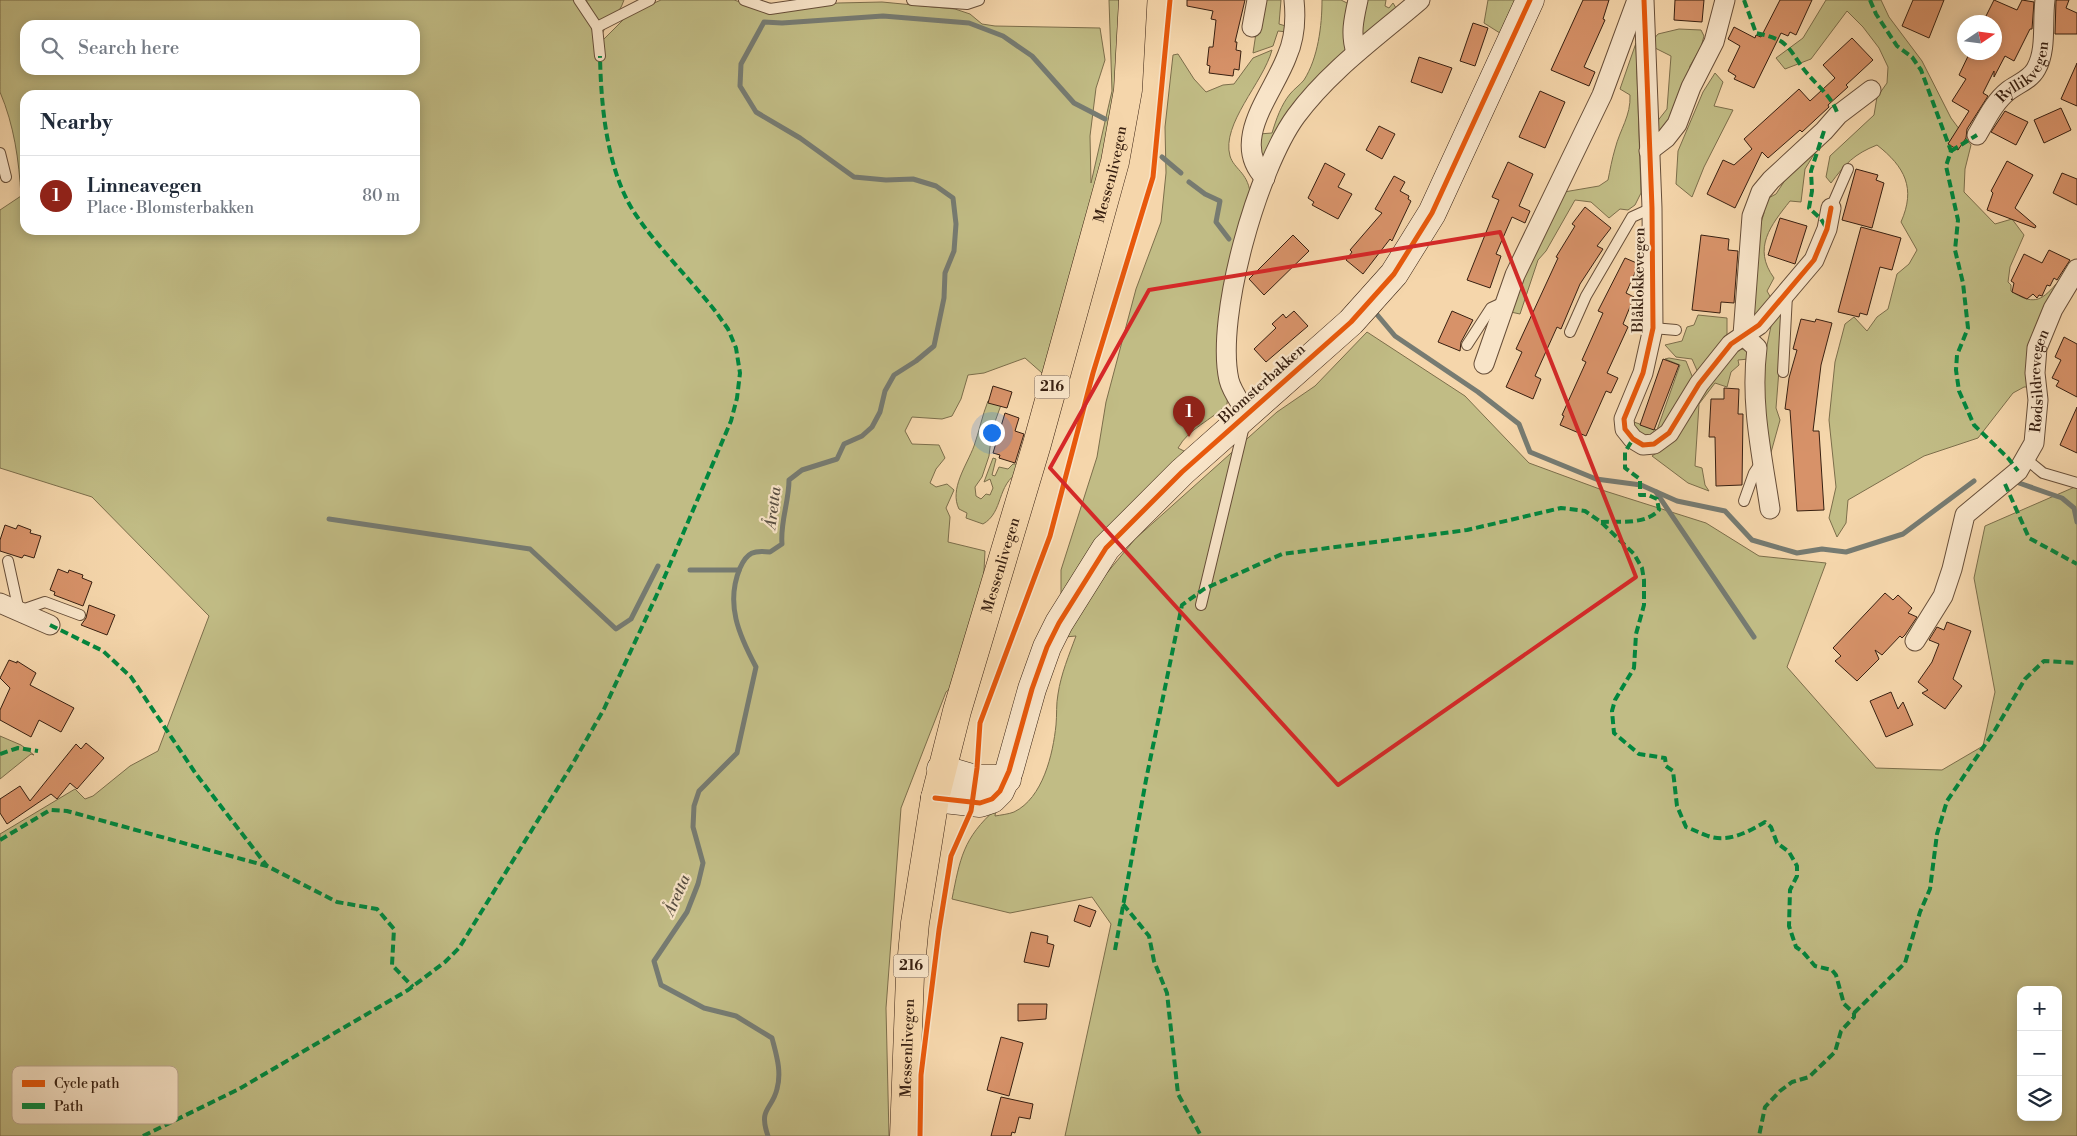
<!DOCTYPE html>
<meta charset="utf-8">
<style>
body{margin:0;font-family:"Libre Bodoni",serif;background:#f6f6f7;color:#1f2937}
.controls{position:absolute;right:15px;bottom:15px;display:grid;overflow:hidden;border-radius:10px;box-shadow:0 2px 12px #0003}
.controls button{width:45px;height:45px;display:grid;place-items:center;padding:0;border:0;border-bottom:1px solid #e0e1e3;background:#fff;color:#1f2937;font:25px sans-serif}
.compass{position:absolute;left:1957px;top:15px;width:45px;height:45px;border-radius:50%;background:#fff;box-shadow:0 2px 12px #0003;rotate:77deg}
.you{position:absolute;left:991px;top:432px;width:18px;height:18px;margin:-12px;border:4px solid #fff;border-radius:50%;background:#1a73e8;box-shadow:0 0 0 8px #1a73e833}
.badge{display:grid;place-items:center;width:32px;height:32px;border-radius:50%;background:#8f2418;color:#fff;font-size:16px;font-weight:700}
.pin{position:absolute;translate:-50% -41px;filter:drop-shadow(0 1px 2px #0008)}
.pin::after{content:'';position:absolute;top:26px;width:18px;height:15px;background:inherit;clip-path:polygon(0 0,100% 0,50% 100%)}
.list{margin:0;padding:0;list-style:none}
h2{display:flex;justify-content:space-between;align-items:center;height:65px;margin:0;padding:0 20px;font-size:21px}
h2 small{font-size:16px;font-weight:400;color:#747a83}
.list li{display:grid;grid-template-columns:32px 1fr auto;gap:15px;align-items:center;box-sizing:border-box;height:80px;padding:0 20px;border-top:1px solid #e0e1e3}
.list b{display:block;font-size:19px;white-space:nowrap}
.list p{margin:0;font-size:16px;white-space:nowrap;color:#747a83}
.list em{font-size:16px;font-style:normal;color:#747a83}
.icon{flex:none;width:28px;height:28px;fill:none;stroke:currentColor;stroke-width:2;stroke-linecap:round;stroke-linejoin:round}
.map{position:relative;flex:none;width:2077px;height:1136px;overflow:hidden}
.search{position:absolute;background:#fff;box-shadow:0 2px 12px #0003;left:20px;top:20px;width:400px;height:55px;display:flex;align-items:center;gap:12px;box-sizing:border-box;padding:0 18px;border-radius:15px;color:#747a83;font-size:19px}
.panel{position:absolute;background:#fff;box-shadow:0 2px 12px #0003;left:20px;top:90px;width:400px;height:145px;border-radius:15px}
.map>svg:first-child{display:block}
.green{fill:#c1bc85;stroke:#7c6e4b;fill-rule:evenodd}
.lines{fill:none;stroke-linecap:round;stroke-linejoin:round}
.stream{stroke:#767b72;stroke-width:5}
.building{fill:#d79269;stroke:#382011}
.lane-casing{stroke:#674e38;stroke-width:12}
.street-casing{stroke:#674e38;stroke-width:21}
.secondary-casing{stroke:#382011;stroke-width:29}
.primary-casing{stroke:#382011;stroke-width:29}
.lane{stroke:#f8e4c8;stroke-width:10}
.street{stroke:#f8e4c8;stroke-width:19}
.secondary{stroke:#f8e4c8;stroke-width:28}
.primary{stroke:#f5d6ab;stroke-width:28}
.quiet{stroke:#00873e;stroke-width:4;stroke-dasharray:8 4;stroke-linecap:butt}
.cycleway-casing{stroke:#f8e4c8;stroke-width:8}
.cycleway{stroke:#e8590c;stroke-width:5}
.marked{fill:none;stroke:#d62828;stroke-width:4;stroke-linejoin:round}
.labels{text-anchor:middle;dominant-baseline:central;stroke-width:4.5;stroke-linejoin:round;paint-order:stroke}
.shield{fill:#f8e4c8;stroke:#725b48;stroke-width:1}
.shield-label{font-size:14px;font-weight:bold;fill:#382011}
.street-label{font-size:15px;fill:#382011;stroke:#f8e4c8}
.water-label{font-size:16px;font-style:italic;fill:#574d41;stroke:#f8e4c8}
.key{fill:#f8e4c8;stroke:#bea991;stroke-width:1}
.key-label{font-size:14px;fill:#382011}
</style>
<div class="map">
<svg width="2077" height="1136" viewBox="0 0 2077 1136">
<rect width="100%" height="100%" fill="#f5d6ab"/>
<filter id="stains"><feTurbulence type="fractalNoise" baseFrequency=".004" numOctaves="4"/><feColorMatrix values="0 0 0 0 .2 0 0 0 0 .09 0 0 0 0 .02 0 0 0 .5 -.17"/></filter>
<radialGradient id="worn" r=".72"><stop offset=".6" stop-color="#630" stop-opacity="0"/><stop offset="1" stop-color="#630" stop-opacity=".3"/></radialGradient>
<g class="green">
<path d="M0,0H575L604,39L629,14L661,0H734L775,13L838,3L882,2L955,9L970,14L982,24L995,26L1100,28L1105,60L1096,88L1090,136L1091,183L1112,91L1109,0H1125L1115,115L1047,365L1042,373L1025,358L984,373L968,375L961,399L952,416L942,419L912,417L905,431L912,444L939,445L945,458L936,469L930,483L936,487L947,484L954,490L946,508L950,517L948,542L985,551L983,590L953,686L946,692L901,808L886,1008L889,1136H0V834L75,789L85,799L93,796L130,766L158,751L209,616L92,497L0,468V210L21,196C19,160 14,125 0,92C0,83 0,15 0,0ZM25,25H415V70H25ZM25,95H415V230H25Z"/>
<path d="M586,0H624C618,18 609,18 602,34L600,24Z"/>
<polygon points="1261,0 1281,0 1279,24 1289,27 1287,32 1278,31 1273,46 1253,53"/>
<path d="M1322,0H1341L1349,4L1347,53L1268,154L1260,157L1259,134L1272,133C1276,120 1281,105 1290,94C1294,89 1300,85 1304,80C1318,58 1322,26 1322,0Z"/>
<polygon points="1363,0 1386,0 1385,6 1389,8 1393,3 1396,8 1362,43"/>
<polygon points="1488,0 1519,0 1503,35 1484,23"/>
<path d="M1826,0H1881L1889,17L1922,61L1951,118L1971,145L1965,169L1964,192L1995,224L2012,219L2024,235L2010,267L2008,282L2011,285V291C2032,305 2041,302 2056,284L2060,290L2032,387H2024L2013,393L1978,438L1924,456L1848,500L1846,523L1837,537L1829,518L1836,487L1829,420L1835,362L1845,324L1854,317L1867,331L1877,317L1888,309L1897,274L1909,264L1917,250L1901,222C1916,188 1905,167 1877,145C1854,154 1845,164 1831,183L1826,177L1830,156L1874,115L1877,97L1887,83L1888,67L1879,48L1863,27L1847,11L1811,59L1785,69L1776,58L1803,38Z"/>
<polygon points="1679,29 1701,30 1704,36 1701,47 1690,66 1685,93 1662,132 1657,132 1656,123 1667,109 1671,56 1653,47 1653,40 1658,34"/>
<path d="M1636,43L1641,193L1635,205L1628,210L1620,209L1609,218L1591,202L1575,200L1546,251L1538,260L1520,314L1506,311L1564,192L1599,186L1608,180C1610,170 1612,159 1615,149C1620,129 1631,116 1630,95L1620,89Z"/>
<path d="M1272,50C1263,83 1221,124 1230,156C1234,169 1247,172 1250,192L1227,404C1211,421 1189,428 1178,448L1186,452L1061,603V570L1097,457L1106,402L1136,289L1161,222L1166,173L1165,127L1173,55L1178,54L1194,79L1206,92L1223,85L1234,84L1253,58Z"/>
<polygon points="1715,73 1723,82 1714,106 1733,110 1704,167 1692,197 1676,184 1678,151 1703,92"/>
<path d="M1813,151H1816L1805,169L1801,202L1790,201C1771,225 1752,248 1774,278L1767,291L1771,298L1755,319L1752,316L1759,229L1764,213L1763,201L1776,194L1791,171Z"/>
<polygon points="1784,306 1776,408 1780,420 1770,456 1761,374 1771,326 1778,310"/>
<polygon points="1698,315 1727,318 1727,342 1699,375 1692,359 1676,357 1665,345 1682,341 1687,327 1694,325"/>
<path d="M1367,332L1465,396L1529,463L1605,491L1706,523L1759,556L1826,563L1787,667L1876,768L1942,770L1983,746L1995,692L1974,578L1985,526L2077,486V1136H1065L1111,924L1092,897L1010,913L952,899C960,859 963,838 996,809L995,816C1001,815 1009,814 1014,812C1043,798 1053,754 1056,725C1057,715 1056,704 1058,694C1061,674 1069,655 1076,636L1065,637L1092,591L1135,539L1277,412L1315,386ZM2021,990H2058V1117H2021Z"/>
<polygon points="1742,349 1747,351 1749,359 1738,360 1739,365 1731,372 1727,387 1715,383 1699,404 1695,466 1702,468 1705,485 1709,491 1688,483 1652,456 1671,443 1680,433 1697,401 1738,350"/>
<polygon points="1669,358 1686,361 1694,381 1659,435 1641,438 1631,421 1657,430 1680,365 1665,359"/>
<path d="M988,401L1001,405L992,430L989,456L982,477L975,487L976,496L981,499L986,494L990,495L993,488L990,479L984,482L993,458L996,459L992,475L995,476L999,467L1008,469L1013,464H1018L1019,472C996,485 1004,512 983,524L966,518L967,513L959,509C949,489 967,465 974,446C979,432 982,416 988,401Z"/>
<polygon points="0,736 21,745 34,755 31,754 0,779"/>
</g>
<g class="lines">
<g class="stream">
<polyline points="1162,157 1181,173"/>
<polyline points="1189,182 1205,194 1220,201 1216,222 1229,239"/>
<polyline points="1374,311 1395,336 1478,392 1519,424 1530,452 1596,479 1641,485 1677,501 1725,511 1752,540 1797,553 1822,549 1846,552 1903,534 1974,481"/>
<polyline points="2019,483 2062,498 2074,508 2077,522"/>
<polyline points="1656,492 1754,637"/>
<polyline points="329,519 530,549 616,629 631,619 658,566"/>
<polyline points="690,570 739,570"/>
<path d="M768,1136C758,1108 772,1110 777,1089C782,1071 776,1054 772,1038L736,1016L704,1008L661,985L654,961L687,912L698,884L703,863L693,827L694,806L699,791L737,753L756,667C739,635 725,604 740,568C747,552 754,550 770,552L782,544C780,522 789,502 789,480L802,470L837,459L844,444L862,436L872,427L880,412L885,391L894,375L916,361L934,346L944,298L945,273L954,251L956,224L953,198L936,186L913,179L886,180L854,177L800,138L756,112L740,86L741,64L764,22L782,23L883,16L969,23L1003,36L1032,56L1074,103L1105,119"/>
</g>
</g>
<g class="building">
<polygon points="1187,0 1245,0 1235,42 1237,42 1236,50 1241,51 1239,70 1234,69 1233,76 1209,73 1210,66 1207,65 1209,47 1213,47 1216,20 1211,19 1213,11 1187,6"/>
<polygon points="1583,0 1609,0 1603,19 1605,20 1584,67 1595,72 1589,86 1551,70"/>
<polygon points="1675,0 1704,0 1702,22 1674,20"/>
<polygon points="1780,0 1812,0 1796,35 1790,32 1788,36 1781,33 1754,88 1734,79 1736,76 1728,71 1740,46 1728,39 1734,27 1755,38 1756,35 1761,37"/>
<polygon points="1913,0 1944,0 1929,38 1902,26"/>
<polygon points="1994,0 2017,10 2022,0 2034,2 2032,29 2030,29 2014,61 2005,56 1994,77 1994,71 1983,93 1988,96 1967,129 1966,138 1958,150 1948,144 1969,111 1952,101 1966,79 1959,75 1970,52 1994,52 1994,22 1984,20"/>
<polygon points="2056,0 2069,0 2066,8 2077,13 2077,34 2055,34"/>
<polygon points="1473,23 1488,28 1475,66 1460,61"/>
<polygon points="1852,38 1873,60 1846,85 1848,87 1828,105 1829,107 1802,132 1800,130 1768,158 1762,152 1735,208 1707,194 1723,160 1734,165 1752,149 1744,139 1799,89 1810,101 1835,78 1823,65"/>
<polygon points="1419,57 1452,68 1442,93 1411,82"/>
<polygon points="2077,63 2077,106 2061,99"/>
<polygon points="1540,91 1565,102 1545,148 1519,137"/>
<polygon points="2061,108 2071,130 2044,143 2034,120"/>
<polygon points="2005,111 2028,122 2016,145 1991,132"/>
<polygon points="1379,126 1395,134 1382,159 1366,150"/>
<polygon points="2007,161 2033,175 2015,208 2036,226 2035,228 1987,210 1993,193 1991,191"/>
<polygon points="1508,162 1533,174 1519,206 1530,211 1525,223 1512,217 1496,254 1501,256 1490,288 1467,280 1499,200 1492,197"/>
<polygon points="1325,163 1345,174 1338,187 1352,194 1338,219 1312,205 1314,202 1308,198"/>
<polygon points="1856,169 1878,175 1876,180 1884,183 1872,228 1842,220"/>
<polygon points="2062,173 2077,179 2077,205 2053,193"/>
<polygon points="1394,176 1405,182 1400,191 1409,196 1408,199 1411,201 1392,241 1390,239 1363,274 1346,260 1352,252 1350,250 1382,213 1375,209"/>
<polygon points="1585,207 1611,228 1597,246 1603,249 1580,284 1561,329 1557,327 1535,376 1541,379 1533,399 1506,387 1522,352 1516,349 1558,258 1556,257 1575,226 1572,224"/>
<polygon points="1780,218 1807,226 1795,264 1768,255"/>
<polygon points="1861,227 1901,238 1892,270 1880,267 1867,315 1860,313 1859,317 1838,312"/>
<polygon points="1293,235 1309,251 1264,295 1249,279"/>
<polygon points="1701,235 1729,239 1728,250 1738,251 1734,303 1721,302 1720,313 1692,310"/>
<polygon points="2049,250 2070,260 2057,280 2054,278 2050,286 2047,285 2042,296 2039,295 2037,298 2033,294 2027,299 2012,292 2014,283 2011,281 2024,254 2042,263"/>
<polygon points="1625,258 1639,264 1626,293 1634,297 1623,324 1628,327 1607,373 1618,378 1611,393 1606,391 1586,436 1560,425 1564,416 1562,415 1586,362 1582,360 1603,313 1598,311"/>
<polygon points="1294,311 1308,326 1266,362 1254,349 1276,328 1272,324 1283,314 1286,318"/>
<polygon points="1452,311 1473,320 1461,342 1460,351 1438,342"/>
<polygon points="1801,319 1815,322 1816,319 1832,323 1821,365 1813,431 1819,431 1824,510 1797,511 1790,410 1785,409 1789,378 1797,350 1793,349"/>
<polygon points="2064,337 2077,344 2077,397 2056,386 2059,381 2052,378 2061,360 2055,357"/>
<polygon points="1663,359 1679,365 1654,430 1640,425"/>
<polygon points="993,386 1012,392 1007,408 988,403"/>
<polygon points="1724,388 1739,389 1738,414 1743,414 1742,485 1716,486 1715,437 1709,437 1711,399 1724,399"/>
<polygon points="2077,407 2077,453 2060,445"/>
<polygon points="1005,413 1019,418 1015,431 1024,434 1015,463 999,458 1000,455 993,453"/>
<polygon points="5,525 16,529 18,525 31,530 30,533 41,536 34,558 24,555 22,558 0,551 0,540"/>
<polygon points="58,569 68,573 69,570 83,575 82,578 92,582 83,606 54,595 55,592 50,590"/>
<polygon points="1885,593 1893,600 1898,595 1912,608 1908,613 1917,617 1905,635 1902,638 1900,636 1882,655 1875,650 1879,659 1857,681 1835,661 1841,656 1833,648"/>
<polygon points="89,605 115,615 107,635 81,625 86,618"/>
<polygon points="1947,622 1971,631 1953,679 1962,686 1945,709 1922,693 1928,690 1918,682 1932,662 1939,644 1929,640 1937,627 1944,630"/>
<polygon points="9,660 17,663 17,661 36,673 30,685 74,708 61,732 39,720 31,737 0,720 0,710 10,688 0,678"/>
<polygon points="1891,692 1898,709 1903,702 1913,725 1886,737 1870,701"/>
<polygon points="86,743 104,758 77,789 70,783 57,799 51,794 7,824 0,813 0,799 20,786 30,801 76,744 81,749"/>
<polygon points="1079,905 1096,911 1090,927 1074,921"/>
<polygon points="1031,932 1048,936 1047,943 1054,945 1049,967 1024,962"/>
<polygon points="1018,1004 1047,1004 1046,1019 1018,1021"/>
<polygon points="1001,1037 1023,1043 1009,1096 987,1090"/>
<polygon points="1001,1097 1033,1104 1030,1119 1019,1117 1015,1133 1012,1132 1011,1136 991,1136"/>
</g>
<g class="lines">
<defs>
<g id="lane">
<polyline points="579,0 597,27 600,56"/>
<polyline points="744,0 770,9 831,0"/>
<polyline points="912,0 967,4 979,0"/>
<polyline points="597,27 650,0"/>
<polyline points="0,153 6,177"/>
<polyline points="1831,208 1848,169"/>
<polyline points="1653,328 1676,330"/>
<polyline points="1570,332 1586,296 1632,217 1652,208"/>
<polyline points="1467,345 1491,308 1504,302"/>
<polyline points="1783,372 1787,295"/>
<polyline points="2026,459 2043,473 2077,483"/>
<polyline points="1744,501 1754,473 1762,461"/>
<polyline points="8,561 19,611 45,602 80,615"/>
<polyline points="1201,605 1244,426"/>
</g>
<g id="street">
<polyline points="1644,0 1652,208 1653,328 1643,373 1624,419 1625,429 1633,439 1643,445 1654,444 1669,433 1699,384 1731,344 1759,325 1814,260 1827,229 1831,208"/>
<polyline points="1252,27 1257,0"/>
<path d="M1356,52C1350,34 1354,18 1358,0"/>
<path id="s1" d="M1977,135C1986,120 1994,102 2008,91C2017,84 2030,80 2036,69C2047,50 2042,22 2045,0"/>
<polyline points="1649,151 1666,138 1677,124 1691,87 1714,42 1725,0"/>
<path d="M1265,178C1229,141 1273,94 1287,56C1295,38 1296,19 1294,0"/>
<polyline points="1484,364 1515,275 1602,95 1637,0"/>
<path d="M1247,414C1241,403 1232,392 1229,380C1215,317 1258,168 1296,116C1330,70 1377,37 1420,0"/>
<path d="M1770,509C1762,455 1750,403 1757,348L1743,335L1752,216L1761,192L1771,180L1824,131L1838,115L1871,90"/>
<polyline points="0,603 50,625"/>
<path id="s2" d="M1915,641L1943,596L1952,569L1965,515L2018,471L2034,443L2038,400L2035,373L2037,348L2053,309L2077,269"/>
</g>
<g id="secondary">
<polyline points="941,769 975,779 1007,779"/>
<polyline points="935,798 980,803 992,799 1000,791 1009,771 1032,689 1047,647 1059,623 1106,548 1182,472 1351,322 1394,274 1432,213 1530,0"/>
</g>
<g id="primary">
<path id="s3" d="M904,1136L910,976L915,923L935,798L957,711L1037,444L1115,162L1128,90L1133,0"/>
</g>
</defs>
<use href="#lane" class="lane-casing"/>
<use href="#street" class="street-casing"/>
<use href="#secondary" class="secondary-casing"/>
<use href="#primary" class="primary-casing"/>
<use href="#lane" class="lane"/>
<use href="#street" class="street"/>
<use href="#secondary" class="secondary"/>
<use href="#primary" class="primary"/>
<g class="quiet">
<path d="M1744,0L1756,33C1765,35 1774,37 1782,42C1792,49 1798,63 1806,72C1818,87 1832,96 1838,115"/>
<polyline points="1870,0 1876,14 1897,46 1912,57 1921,70 1951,151 1946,166 1958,220 1955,250 1963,283 1968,328 1957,355 1956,370 1959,391 1974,425 2008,458 2018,471"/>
<polyline points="1824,131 1811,171 1812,191 1809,208 1821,219 1827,229"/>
<polyline points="1951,151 1977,135"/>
<polyline points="2005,484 2029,538 2077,564"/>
<path d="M1601,522C1621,521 1645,525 1659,510L1657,499L1648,495H1640V479L1625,468V452L1633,439"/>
<polyline points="50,625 103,651 131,677 196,774 267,866"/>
<polyline points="0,754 18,748 38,751"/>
<polyline points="0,840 50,810 67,811 267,866 337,902 377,909 394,929 392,965 413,987"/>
<polyline points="1123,904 1149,936 1154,961 1167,993 1178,1094 1201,1136"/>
<path d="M1115,950L1146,780L1182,605L1204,589L1282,554L1467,530L1561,508L1585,511L1601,522L1634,554L1642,568L1644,580V605L1636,634L1634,668L1615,700L1612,711L1614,733L1639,754L1665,758L1666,766L1673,771L1677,806L1686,827C1694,830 1700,833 1708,836C1728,843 1748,832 1765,822L1771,827L1777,843L1789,852L1797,866V876L1790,890L1789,926L1796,947L1803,952L1815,966L1832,970L1836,975L1844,1004L1854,1013V1017L1841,1031L1835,1052L1809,1077L1792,1082L1780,1091L1765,1107L1759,1136"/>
<polyline points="1854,1013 1905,963 1920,912 1930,889 1937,834 1947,801 1995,730 2025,679 2044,661 2077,663"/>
<path d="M143,1136L239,1089L408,990L445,962L459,948L572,765L604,709L659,590L731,421L737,398L740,373L736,348L728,329L716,312C691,280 661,251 638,218C607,175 601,107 600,56"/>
</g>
<defs>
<g id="cycleway">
<polyline points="1644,0 1652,208 1653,328 1643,373 1624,419 1625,429 1633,439 1643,445 1654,444 1669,433 1699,384 1731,344 1759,325 1814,260 1827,229 1831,208"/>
<polyline points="935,798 980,803 992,799 1000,791 1009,771 1032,689 1047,647 1059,623 1106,548 1182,472 1351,322 1394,274 1432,213 1530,0"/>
<polyline points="920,1136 921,1075 939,930 951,856 971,811 977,768 980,723 1050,536 1093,373 1153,177 1170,0"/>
</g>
</defs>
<use href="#cycleway" class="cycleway-casing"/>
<use href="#cycleway" class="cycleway"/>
</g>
<path class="marked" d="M1500,232L1636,577L1338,785L1050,468L1149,290Z"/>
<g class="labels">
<g class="shield">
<rect x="1034.5" y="375.5" width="35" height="23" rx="4"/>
<rect x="893.5" y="954.5" width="35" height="23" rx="4"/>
</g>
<g class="shield-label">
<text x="1052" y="387">216</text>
<text x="911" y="966">216</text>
</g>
<g class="street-label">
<text stroke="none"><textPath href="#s1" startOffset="80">Ryllikvegen</textPath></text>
<text stroke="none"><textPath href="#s3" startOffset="988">Messenlivegen</textPath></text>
<text transform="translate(1639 280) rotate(-89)">Blåklokkevegen</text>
<text stroke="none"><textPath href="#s2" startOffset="301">Rødsildrevegen</textPath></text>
<text transform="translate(1262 384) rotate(-42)">Blomsterbakken</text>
<text stroke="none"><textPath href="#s3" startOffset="582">Messenlivegen</textPath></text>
<text stroke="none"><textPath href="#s3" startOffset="88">Messenlivegen</textPath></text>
</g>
<g class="water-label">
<text transform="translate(773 508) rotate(-83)">Åretta</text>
<text transform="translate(677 895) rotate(-66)">Åretta</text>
</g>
</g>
<rect x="12" y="1066" width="166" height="58" rx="8" class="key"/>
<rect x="22" y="1080" width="23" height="7" fill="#e8590c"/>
<rect x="22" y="1103" width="23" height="6" fill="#00873e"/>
<g class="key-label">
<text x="54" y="1088">Cycle path</text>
<text x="54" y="1111">Path</text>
</g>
<rect width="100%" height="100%" filter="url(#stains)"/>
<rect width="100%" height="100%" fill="url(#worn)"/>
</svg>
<div class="controls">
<button>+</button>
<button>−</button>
<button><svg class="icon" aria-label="layers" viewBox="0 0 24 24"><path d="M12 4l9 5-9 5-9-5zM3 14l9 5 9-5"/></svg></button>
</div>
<svg class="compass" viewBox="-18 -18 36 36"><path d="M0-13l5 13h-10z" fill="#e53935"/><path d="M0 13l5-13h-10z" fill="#747a83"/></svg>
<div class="you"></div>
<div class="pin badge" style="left:1189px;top:437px">1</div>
<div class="search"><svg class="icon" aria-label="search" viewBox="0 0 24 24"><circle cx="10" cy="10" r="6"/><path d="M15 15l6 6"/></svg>Search here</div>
<section class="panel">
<h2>Nearby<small></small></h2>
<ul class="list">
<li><span class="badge">1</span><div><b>Linneavegen</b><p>Place · Blomsterbakken</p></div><em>80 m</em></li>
</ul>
</section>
</div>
